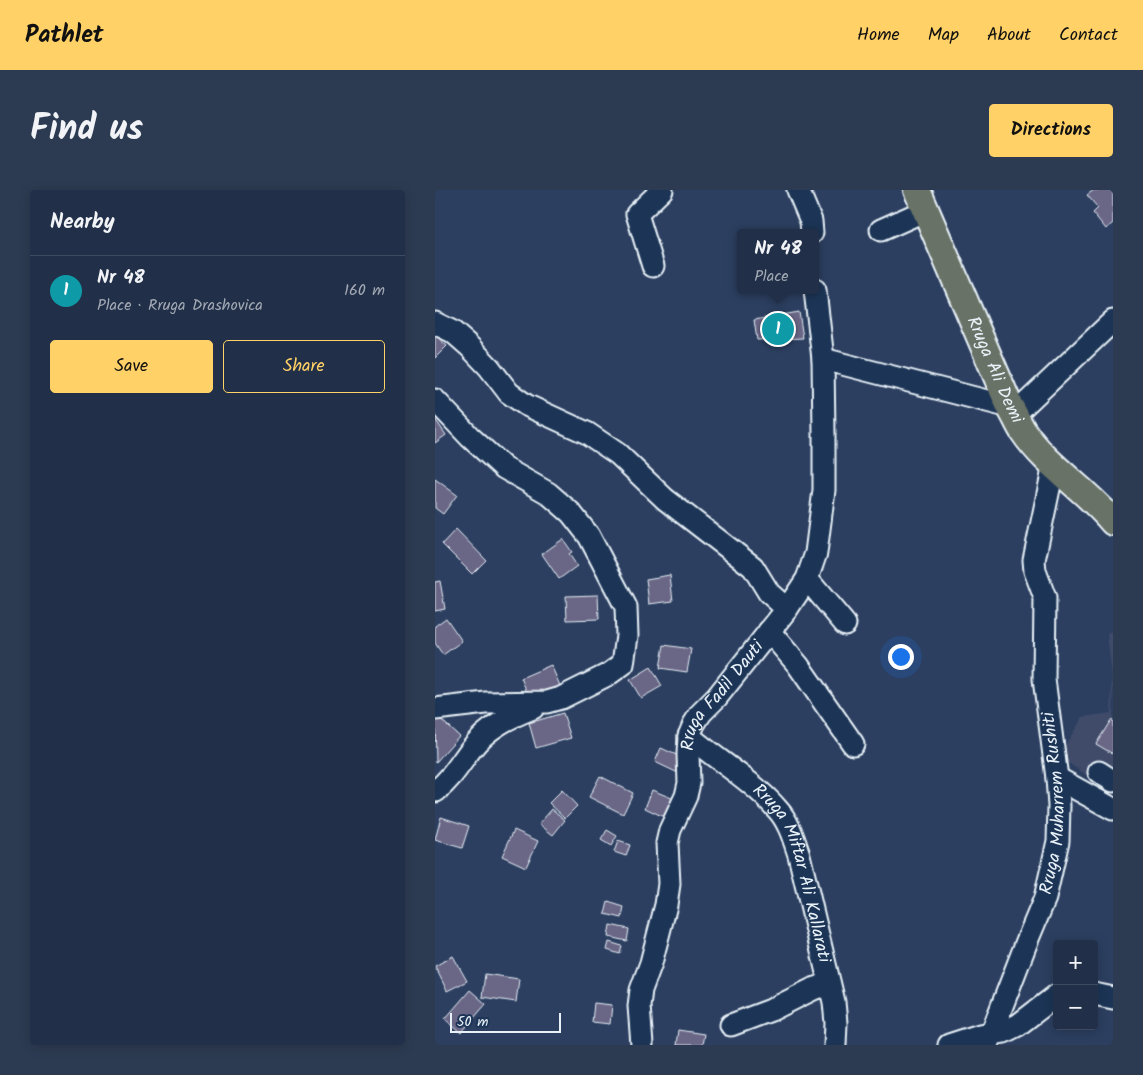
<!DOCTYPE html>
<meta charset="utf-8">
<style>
body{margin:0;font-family:Kalam,sans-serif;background:#2d3b52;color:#f1f3f6}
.controls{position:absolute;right:15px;bottom:15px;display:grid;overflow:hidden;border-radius:5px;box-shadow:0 2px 12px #0003}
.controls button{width:45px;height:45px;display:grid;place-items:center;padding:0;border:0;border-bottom:1px solid #3e4a60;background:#212f48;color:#f1f3f6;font:25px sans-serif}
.scale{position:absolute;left:15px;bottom:12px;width:111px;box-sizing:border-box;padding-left:5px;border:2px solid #e8f1f8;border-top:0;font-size:14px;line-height:18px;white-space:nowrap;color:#e8f1f8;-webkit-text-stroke:4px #1d3557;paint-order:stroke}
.you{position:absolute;left:465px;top:466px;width:18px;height:18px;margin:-12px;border:4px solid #fff;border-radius:50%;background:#1a73e8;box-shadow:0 0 0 8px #1a73e833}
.badge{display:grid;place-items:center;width:32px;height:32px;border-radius:50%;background:#ffd166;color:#fff;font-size:16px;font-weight:700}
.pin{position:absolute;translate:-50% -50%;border:2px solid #fff;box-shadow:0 1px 5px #0006}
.popup{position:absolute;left:302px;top:39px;width:82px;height:65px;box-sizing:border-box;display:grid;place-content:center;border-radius:5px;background:#212f48;filter:drop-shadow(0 1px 4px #0005);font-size:16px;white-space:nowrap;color:#a2a9b4}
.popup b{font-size:19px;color:#f1f3f6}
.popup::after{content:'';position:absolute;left:50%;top:100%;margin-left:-10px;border:10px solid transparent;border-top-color:#212f48}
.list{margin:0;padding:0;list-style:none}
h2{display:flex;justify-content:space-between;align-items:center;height:65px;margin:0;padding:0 20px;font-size:21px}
h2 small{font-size:16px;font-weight:400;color:#a2a9b4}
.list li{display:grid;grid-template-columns:32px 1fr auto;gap:15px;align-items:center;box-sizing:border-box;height:70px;padding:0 20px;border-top:1px solid #3e4a60}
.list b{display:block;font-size:19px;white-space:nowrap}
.list p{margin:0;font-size:16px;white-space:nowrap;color:#a2a9b4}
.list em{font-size:16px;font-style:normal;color:#a2a9b4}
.actions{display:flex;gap:10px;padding:15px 20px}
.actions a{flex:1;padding:11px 0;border:1px solid #ffd166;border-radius:5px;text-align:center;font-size:18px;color:#ffd166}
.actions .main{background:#ffd166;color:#111}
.map{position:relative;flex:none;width:678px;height:855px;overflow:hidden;border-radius:5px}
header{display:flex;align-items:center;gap:30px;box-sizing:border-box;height:70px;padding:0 25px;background:#ffd166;color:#111}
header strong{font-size:24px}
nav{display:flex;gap:28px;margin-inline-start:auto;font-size:18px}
.intro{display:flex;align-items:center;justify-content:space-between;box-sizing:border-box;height:120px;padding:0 30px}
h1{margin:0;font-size:35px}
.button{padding:12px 22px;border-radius:5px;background:#ffd166;color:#111;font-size:18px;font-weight:700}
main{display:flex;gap:30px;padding:0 30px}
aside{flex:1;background:#212f48;border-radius:5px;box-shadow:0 2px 12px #0003}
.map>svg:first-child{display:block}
.built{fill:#3f4b6b}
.building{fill:#6a6686;stroke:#e8f1f8}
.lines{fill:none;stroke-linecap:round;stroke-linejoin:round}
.minor-casing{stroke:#e8f1f8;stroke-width:25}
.major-casing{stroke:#e8f1f8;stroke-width:30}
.minor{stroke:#1d3557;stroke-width:21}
.major{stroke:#697266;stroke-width:26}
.labels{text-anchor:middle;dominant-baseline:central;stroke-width:4;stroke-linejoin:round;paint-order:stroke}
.street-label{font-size:18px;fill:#e8f1f8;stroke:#1d3557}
</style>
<header>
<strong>Pathlet</strong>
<nav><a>Home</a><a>Map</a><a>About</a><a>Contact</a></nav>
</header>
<div class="intro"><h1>Find us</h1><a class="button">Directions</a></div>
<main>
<aside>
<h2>Nearby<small></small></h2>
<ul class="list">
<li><span class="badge" style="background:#0f9aa8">1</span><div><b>Nr 48</b><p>Place · Rruga Drashovica</p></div><em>160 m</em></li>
</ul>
<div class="actions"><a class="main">Save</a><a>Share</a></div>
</aside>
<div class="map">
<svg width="678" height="855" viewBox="0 0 678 855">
<rect width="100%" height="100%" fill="#2c3f60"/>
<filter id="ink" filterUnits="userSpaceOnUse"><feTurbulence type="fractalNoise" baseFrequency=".02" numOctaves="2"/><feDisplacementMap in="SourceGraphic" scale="10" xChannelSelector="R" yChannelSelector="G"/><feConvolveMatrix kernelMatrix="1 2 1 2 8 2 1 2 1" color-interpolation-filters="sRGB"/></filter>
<g filter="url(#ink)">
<polygon class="built" points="678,441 678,603 623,566 648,527 676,523 677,485 672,444"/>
<g class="building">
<polygon points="659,0 678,0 678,33 671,39 658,23 663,18 652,5"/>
<polygon points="364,122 368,148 322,150 319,130"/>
<polygon points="0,145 12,156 0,168"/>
<polygon points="0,229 11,245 0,253"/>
<polygon points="0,289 22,305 8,324 0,318"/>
<polygon points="21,339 51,370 37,384 7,354"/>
<polygon points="128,349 137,362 134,364 142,376 124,389 107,364"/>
<polygon points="235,385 238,411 214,414 211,389"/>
<polygon points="5,391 10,419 0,421 0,392"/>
<polygon points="163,405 164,429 132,430 131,406"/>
<polygon points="11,428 27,451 8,465 0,453 0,436"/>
<polygon points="229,455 256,459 252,482 225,478"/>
<polygon points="116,475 126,498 96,511 86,488"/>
<polygon points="216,477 227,496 206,508 195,490"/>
<polygon points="128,523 136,548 101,558 94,533"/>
<polygon points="2,526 24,546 1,572 0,527"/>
<polygon points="676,530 678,531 678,564 661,554"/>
<polygon points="226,558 248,568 241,582 220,572"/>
<polygon points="165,586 198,603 188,624 154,607"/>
<polygon points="127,600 142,616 130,628 114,613"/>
<polygon points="217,600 239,609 231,628 210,618"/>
<polygon points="117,619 130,630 118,645 104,634"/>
<polygon points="6,627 34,636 27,658 0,650"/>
<polygon points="79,640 103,651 91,677 67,666"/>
<polygon points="172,640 182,646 176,656 166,650"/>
<polygon points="183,651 195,655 191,666 179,662"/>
<polygon points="173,712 189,717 187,728 170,724"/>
<polygon points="175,735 194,739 192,751 173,747"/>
<polygon points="174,752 187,756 185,764 172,760"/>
<polygon points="18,766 32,791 12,801 0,776"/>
<polygon points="50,784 84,789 81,812 47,807"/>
<polygon points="35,800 51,814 26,843 10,829"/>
<polygon points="159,813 177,815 175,834 157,832"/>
<polygon points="243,840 269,844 267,855 241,855"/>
</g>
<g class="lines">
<defs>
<g id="minor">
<polyline points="363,0 376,31 377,43"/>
<polyline points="446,40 491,20"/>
<polyline points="218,76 202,24 227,0"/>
<polyline points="0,133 18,142 34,156 54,177 74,203 91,215 152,243 183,264 230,309 318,377 334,403 352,419"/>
<polyline points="388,169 575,217"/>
<polyline points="0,210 35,247 69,278 113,303 136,323 154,346 191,417 192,446 188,474 174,484 126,508 112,512 51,513 0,519"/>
<polyline points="579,225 678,131"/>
<polyline points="372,389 410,434"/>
<polyline points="334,441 363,475 418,554"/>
<path id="s1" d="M254,546C283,571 318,591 343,620C354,632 359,650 364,665L399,812L401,833L400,855"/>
<polyline points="664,582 678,591"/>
<polyline points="622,588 678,619"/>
<path d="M1,601C17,588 24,575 36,559C53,537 73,528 98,518"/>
<polyline points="659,804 678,808"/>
<polyline points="296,835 336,820 378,799 394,794"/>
<path id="s2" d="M207,855L204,816L206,800L216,773L231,715L234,694L232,653L235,640L251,606L254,593L253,564L254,546L259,534L266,523L282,507L352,419L372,389L381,363L389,300V244L388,169L380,100"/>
<polyline points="514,855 545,845 569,842 583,835 622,805"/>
<path id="s3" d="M552,855L592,751L610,708L623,651L624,616L622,588L609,489L610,408L600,381L599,370L619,275"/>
</g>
<g id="major">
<path id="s4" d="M482,0L575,217C580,225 583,233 588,241C612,277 651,299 678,332"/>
</g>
</defs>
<use href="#minor" class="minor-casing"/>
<use href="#major" class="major-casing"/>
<use href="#minor" class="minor"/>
<use href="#major" class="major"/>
</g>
</g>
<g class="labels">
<g class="street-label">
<text stroke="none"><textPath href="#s4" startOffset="196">Rruga Ali Demi</textPath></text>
<text stroke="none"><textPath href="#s2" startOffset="369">Rruga Fadil Dauti</textPath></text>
<text stroke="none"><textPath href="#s3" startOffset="254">Rruga Muharrem Rushiti</textPath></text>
<text stroke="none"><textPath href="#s1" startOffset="180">Rruga Miftar Ali Kallarati</textPath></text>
</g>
</g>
</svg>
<div class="controls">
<button>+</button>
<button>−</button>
</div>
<div class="scale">50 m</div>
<div class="you"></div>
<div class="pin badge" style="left:343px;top:139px;background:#0f9aa8">1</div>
<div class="popup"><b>Nr 48</b>Place</div>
</div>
</main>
